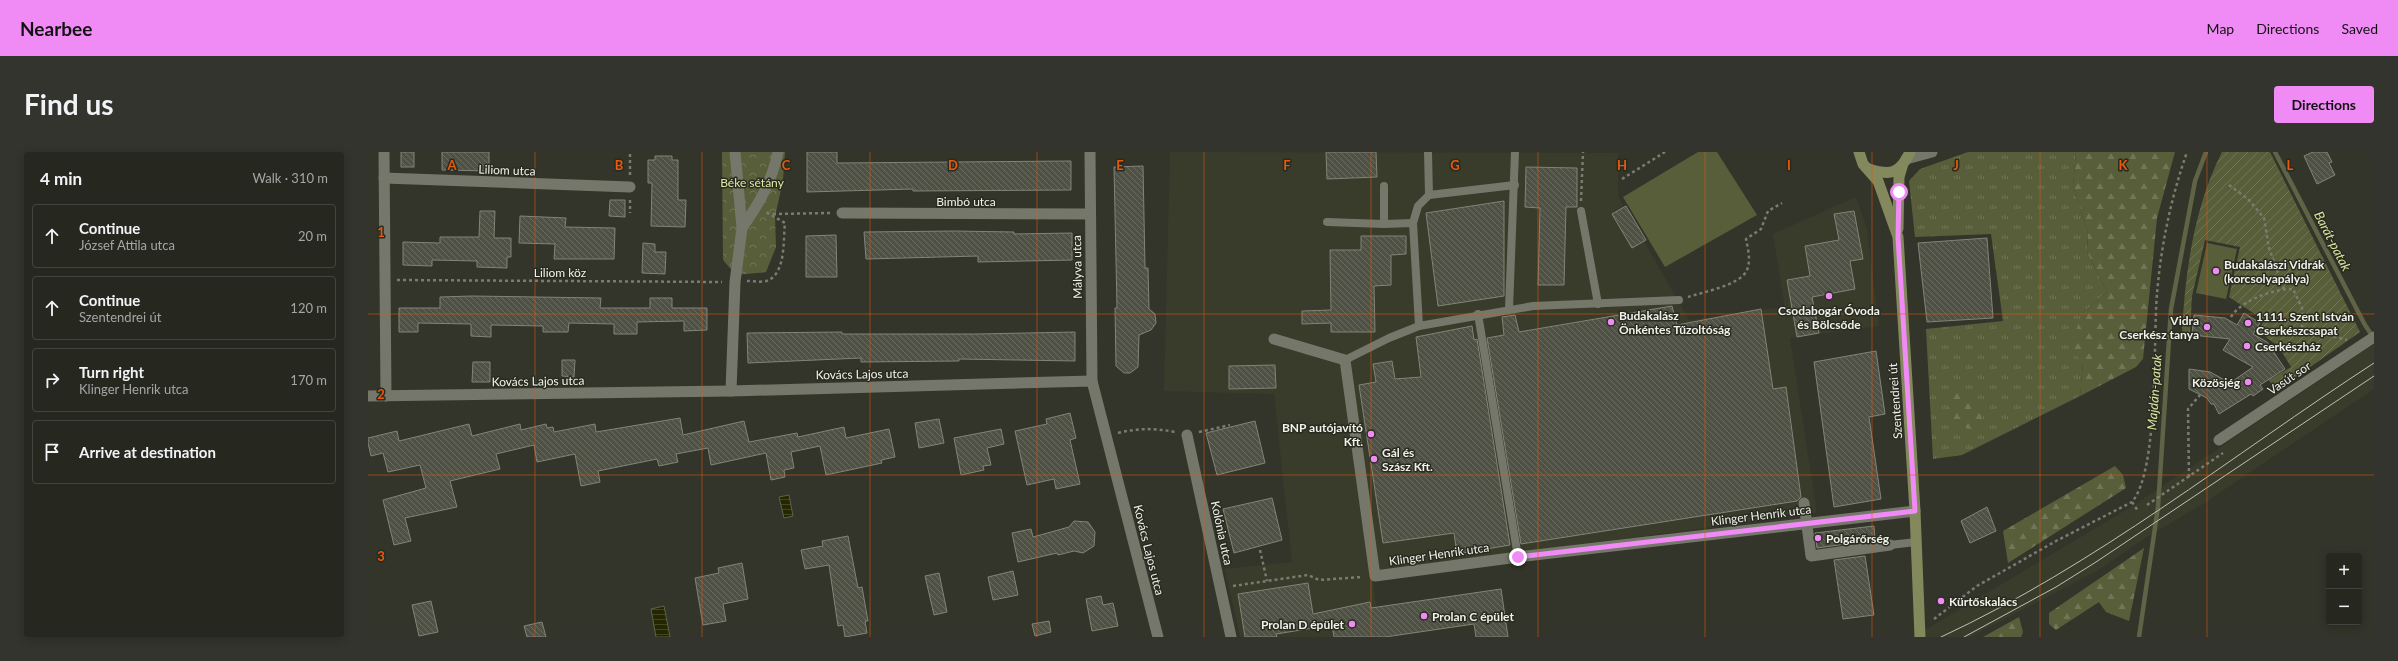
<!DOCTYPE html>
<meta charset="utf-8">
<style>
body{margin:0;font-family:Lato,sans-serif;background:#32342d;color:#f1f3f6}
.controls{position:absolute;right:12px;bottom:12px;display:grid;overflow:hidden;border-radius:4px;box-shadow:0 2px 10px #0003}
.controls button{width:36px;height:36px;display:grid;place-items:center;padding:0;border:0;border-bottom:1px solid #42443e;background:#262820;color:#f1f3f6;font:20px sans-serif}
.stop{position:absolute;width:12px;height:12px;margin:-9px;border:3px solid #f08bf6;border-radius:50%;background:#fff}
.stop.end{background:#f08bf6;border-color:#fff;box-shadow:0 1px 4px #0008}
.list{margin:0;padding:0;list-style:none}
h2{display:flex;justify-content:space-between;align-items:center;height:52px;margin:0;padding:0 16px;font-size:17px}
h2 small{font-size:13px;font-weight:400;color:#a4a6a5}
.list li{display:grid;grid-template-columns:26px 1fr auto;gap:12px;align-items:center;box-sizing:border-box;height:64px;margin:0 8px 8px;padding:0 8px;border:1px solid #42443e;border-radius:4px}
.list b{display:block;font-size:15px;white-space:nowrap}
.list p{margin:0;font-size:13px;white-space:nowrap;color:#a4a6a5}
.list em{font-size:13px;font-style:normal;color:#a4a6a5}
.icon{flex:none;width:22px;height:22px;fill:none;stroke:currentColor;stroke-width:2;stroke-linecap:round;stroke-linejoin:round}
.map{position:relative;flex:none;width:2006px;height:485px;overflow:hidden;border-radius:4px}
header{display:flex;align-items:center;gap:24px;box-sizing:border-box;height:56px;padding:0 20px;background:#f08bf6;color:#111}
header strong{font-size:19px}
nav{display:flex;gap:22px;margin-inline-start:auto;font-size:14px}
.intro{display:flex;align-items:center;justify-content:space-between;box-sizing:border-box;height:96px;padding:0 24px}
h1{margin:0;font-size:28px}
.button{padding:10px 18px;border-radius:4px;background:#f08bf6;color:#111;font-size:14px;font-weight:700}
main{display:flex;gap:24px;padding:0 24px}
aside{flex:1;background:#262820;border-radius:4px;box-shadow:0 2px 10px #0003}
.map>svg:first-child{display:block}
.built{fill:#393c2a}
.grass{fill:url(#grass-tufts)}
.forest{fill:url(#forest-firs)}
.park{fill:url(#park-crowns)}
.garden{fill:url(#garden-furrows)}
.pitch{fill:#595e3a}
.water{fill:url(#water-rules);stroke:#606346}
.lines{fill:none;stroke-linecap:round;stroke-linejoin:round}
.stream{stroke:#606346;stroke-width:4.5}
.building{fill:url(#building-back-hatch);stroke:#818477}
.path{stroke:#7a7c72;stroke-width:2.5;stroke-dasharray:3 3;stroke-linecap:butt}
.service{stroke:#75776a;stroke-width:8}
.minor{stroke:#75776a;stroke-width:11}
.secondary{stroke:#83895c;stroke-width:11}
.tram{stroke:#bec0b7;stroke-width:1}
.route{stroke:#f08bf6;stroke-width:5}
.grid{fill:none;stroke:#e8590c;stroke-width:1;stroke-opacity:0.55}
.poi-dot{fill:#f08bf6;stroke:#292b20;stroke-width:1.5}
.labels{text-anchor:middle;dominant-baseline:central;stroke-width:3;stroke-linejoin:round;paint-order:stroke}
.street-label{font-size:12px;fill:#f0f2ea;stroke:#292b20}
.park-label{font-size:12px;fill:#dfeaa5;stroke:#292b20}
.poi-label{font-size:12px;font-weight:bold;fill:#f0f2ea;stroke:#292b20;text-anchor:start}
.water-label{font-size:13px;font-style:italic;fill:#dae4a0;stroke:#292b20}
.grid-label{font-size:13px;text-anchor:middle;font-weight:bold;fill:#e8590c;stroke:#292b20;stroke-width:3;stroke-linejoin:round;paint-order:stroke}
</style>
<header>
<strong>Nearbee</strong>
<nav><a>Map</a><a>Directions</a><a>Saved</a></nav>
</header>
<div class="intro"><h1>Find us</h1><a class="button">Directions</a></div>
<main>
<aside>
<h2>4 min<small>Walk · 310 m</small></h2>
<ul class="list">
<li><svg class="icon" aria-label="ahead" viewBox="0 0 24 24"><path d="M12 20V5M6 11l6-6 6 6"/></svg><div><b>Continue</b><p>József Attila utca</p></div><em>20 m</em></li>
<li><svg class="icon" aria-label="ahead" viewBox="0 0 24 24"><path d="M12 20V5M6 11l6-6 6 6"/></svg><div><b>Continue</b><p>Szentendrei út</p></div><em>120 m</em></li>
<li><svg class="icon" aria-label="right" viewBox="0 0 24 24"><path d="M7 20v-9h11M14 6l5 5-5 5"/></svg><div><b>Turn right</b><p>Klinger Henrik utca</p></div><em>170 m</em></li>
<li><svg class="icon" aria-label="arrive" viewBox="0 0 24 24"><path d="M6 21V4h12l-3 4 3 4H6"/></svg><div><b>Arrive at destination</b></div></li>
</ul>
</aside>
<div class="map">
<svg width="2006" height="485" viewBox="0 0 2006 485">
<defs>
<pattern id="grass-tufts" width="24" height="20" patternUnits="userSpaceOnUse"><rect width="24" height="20" fill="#595e3a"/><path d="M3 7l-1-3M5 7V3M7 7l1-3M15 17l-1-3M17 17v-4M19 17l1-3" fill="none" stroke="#717657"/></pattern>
<pattern id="forest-firs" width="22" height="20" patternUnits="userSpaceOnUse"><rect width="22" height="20" fill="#595e3a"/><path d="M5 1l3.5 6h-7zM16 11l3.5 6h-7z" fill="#717657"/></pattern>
<pattern id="park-crowns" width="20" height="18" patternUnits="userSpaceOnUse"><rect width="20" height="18" fill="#595e3a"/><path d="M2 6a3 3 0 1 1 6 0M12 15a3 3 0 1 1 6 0" fill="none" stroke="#717657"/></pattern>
<pattern id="garden-furrows" width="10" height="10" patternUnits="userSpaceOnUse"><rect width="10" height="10" fill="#595e3a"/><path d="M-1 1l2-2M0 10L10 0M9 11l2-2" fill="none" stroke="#717657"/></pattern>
<pattern id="water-rules" width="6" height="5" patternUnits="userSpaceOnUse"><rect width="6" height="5" fill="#232600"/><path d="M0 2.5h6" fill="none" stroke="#434625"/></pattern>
<pattern id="building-back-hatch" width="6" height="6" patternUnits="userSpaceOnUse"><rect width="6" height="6" fill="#4f5145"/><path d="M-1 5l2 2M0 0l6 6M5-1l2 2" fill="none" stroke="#696a60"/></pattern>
</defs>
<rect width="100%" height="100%" fill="#33352a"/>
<g class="built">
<polygon points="802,0 1250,1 1250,44 1321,168 1416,155 1420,176 1405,82 1488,45 1499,77 1511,174 1422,186 1449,361 1004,420 1012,485 872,485 857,417 924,410 906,242 796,239"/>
<polygon points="2006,192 2006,237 1838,350 1779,385 1729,419 1602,485 1545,485 1768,352"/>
</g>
<polygon class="grass" points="1600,0 1708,0 1705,34 1720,81 1719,100 1739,140 1715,161 1715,211 1712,244 1594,303 1565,307 1558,177 1635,169 1623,82 1547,85 1541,29 1552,17"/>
<g class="forest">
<polygon points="1708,0 1807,0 1789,66 1775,207 1768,215 1712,244 1715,211 1701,195 1715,161 1739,140 1719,100 1720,81 1705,34"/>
<path d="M1590,235C1607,240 1612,252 1614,269L1602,277C1582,269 1578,258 1578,238Z"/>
<polygon points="1747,314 1755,323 1758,336 1640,411 1635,379"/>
<polygon points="1776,396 1761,469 1738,460 1731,450 1688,478 1681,472 1681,461"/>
<polygon points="1651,465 1655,480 1653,485 1615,485"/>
</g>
<polygon class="park" points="354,0 417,0 415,28 407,65 408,95 398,120 368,123 355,108"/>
<path class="garden" d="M1854,0H1902L1992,180L1908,239L1901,228L1923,215L1911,195L1890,179L1896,168L1861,145L1872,95L1837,88L1824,144L1822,181H1814C1817,120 1826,55 1854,0Z"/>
<g class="pitch">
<polygon points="1330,0 1349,0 1389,63 1297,115 1255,45"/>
<polygon points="1839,91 1869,97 1858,147 1828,141"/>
</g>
<g class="water">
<polygon points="421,343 425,364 416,366 411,345"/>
<polygon points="296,454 302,485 288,485 283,457"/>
</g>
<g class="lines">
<g class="stream">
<polyline points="1907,0 1997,173 2005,185"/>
<polyline points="1771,485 1790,355 1803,157 1827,29 1838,0"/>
</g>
</g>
<g class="building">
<rect x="33" y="0" width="13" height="15"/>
<polygon points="74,0 121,0 121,19 74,18"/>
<polygon points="439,0 469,0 469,11 703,9 703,38 545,39 545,37 439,40"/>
<polygon points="958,0 1008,0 1009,25 959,27"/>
<polygon points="1945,0 1959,0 1964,10 1961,11 1967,23 1949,32 1936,4"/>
<polygon points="287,4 304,4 304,8 310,8 310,48 318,48 317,75 283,74 284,31 280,31 280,8 287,8"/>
<polygon points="775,14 777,116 780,116 781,157 787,162 788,171 783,178 771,183 770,215 762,221 756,221 748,214 747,156 749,156 746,15"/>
<polygon points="1158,15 1209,16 1209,55 1198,55 1196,133 1170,133 1172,56 1157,55"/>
<polygon points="242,48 257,48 257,65 241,64"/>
<polygon points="1136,49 1136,144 1070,154 1058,61"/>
<polygon points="1258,54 1278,88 1264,96 1244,62"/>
<polygon points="112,59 127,59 126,86 143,86 143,105 139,105 139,116 109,115 109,109 64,108 64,114 35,113 35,90 72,91 72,85 111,85"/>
<polygon points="1486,59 1495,107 1482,109 1487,137 1444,145 1451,181 1429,185 1419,128 1442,124 1437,94 1471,88 1466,62"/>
<polygon points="152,64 198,66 197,75 247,76 246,107 186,107 187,92 151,91"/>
<polygon points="586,79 646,80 646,82 704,81 704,108 610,110 610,104 498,107 496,80"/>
<polygon points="468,83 469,125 438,125 438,84"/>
<polygon points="993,84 1038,84 1038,102 1023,103 1023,133 1006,134 1007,180 963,180 963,171 934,172 934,159 963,158 962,98 993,98"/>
<polygon points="1619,86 1625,166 1559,170 1550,91"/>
<polygon points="275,91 287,92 287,100 298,100 297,122 274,121"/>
<polygon points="104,144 233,146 232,156 282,156 282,146 304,146 304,156 339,156 339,178 316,179 316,169 269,170 269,182 246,182 246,172 201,171 200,180 175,180 175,174 123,173 123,185 103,184 103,172 50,171 50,180 31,180 31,156 72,156 72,145"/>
<polygon points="1304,154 1309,173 1393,157 1405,237 1418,235 1433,345 1429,349 1153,392 1119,186 1136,183 1134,165 1147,163 1151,180"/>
<polygon points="1876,161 1892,171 1885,182 1899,190 1917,217 1892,233 1895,237 1885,244 1883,242 1851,262 1846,252 1843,252 1839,246 1821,237 1821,217 1842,220 1862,231 1885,215 1855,198 1862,187 1824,183 1826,163 1857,166 1869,173"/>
<polygon points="1104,174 1106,188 1109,187 1142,393 1089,402 1086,381 1015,391 991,233 1008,230 1005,212 1024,209 1027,227 1053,225 1048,185"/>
<polygon points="474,180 474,182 609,182 707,180 707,209 591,207 591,209 493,210 493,206 380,211 379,181"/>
<polygon points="1508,199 1517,262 1501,265 1513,347 1466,355 1446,210"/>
<polygon points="194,208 207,208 206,225 194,224"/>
<polygon points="105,210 122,210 122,230 104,230"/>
<polygon points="907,213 908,236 861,237 861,214"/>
<polygon points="702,261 708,286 702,288 712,332 688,337 686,327 659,333 647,279 679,272 678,267"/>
<polygon points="312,266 315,283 376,269 381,290 429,281 430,285 476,275 478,286 521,277 527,305 513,308 514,311 458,323 452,294 423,300 426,316 416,318 417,325 403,328 398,301 343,313 340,296 308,302 310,310 291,314 289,307 230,319 232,330 213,334 207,302 169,310 166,293 128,302 132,317 82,329 89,355 37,366 43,389 26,393 15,348 58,336 52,313 20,320 15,301 3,304 0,291 0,286 29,279 31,289 101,272 104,284 152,272 153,278 178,272 179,276 185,275 186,280 227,272 228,280"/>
<polygon points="571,267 576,291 551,296 547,271"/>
<polygon points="887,269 897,311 849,323 838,281"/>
<polygon points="633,277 636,292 619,296 623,313 615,314 616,318 593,323 586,286"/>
<polygon points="904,346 914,388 866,401 855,357"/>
<polygon points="1619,355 1628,379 1602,391 1593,369"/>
<polygon points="706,369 720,370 727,380 726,394 715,401 706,399 690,403 689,401 650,410 644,381 663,377 665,385 701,375"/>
<polygon points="1506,374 1507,388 1449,396 1447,381"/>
<polygon points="480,384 490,436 494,435 500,469 497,469 499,481 477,485 475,473 470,474 461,413 437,417 433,398 455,394 454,389"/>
<polygon points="1497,404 1506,463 1475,467 1466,408"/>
<polygon points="374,411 380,447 355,452 358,469 335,473 327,426 351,421 350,416"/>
<polygon points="645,419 650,443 625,448 620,425"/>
<polygon points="571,421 579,460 566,463 557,424"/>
<polygon points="940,431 945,462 1002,450 1003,456 1133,437 1140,485 1108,485 1106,472 1017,485 966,485 964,473 908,482 909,485 877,485 870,442"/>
<polygon points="733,444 735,453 745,451 750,474 724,479 718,447"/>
<polygon points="63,449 70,480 51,484 44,453"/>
<polygon points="681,469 683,480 667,484 664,472"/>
<polygon points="174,470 178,485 159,485 156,474"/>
</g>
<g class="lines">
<g class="path">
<polyline points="262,23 262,0"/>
<polyline points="1254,27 1297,0"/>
<polyline points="1861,33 1880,47 1896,66 1901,96 1916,137"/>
<polyline points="262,48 262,61"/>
<polyline points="1213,49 1215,0"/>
<polyline points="405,62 462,61"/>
<polyline points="29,128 354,130"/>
<path d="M379,129C385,129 396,131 401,128C418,119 415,88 417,71L398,60"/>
<path d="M1320,145C1335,140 1373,133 1379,118C1383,108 1380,97 1378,87L1393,77L1400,59L1414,51"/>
<path d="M1863,165C1872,149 1907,136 1925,137L1934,156V176L1979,188"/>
<polyline points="831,280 862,273"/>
<path d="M750,281C770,276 787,276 807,280"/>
<polyline points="1821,325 1820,257 1832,243"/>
<polyline points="1764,350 1770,359"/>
<polyline points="1779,353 1855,301"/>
<polyline points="892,398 899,429"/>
<polyline points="865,434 940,423 951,428 994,425"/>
<path d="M1566,467L1609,434L1688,389L1764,350C1791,318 1785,188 1789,142C1793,93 1803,46 1819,0"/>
</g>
<g class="service">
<polyline points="1060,0 1061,43"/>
<polyline points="1213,59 1230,152"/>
<polyline points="959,70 1016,72"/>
<polyline points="1045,71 1050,54 1061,43 1147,33"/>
<polyline points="1141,157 1147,0"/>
<polyline points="1110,162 1150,405"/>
<polyline points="1051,174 1165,154 1311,148"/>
<polyline points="977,208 1021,186 1051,174 1045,71 1016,72 1016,34"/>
<polyline points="1522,393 1548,390"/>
</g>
<g class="minor">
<polyline points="16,0 18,244"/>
<polyline points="722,0 724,229"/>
<polyline points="1538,7 1564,0"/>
<polyline points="16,26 262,35"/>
<polyline points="474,61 721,62"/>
<path d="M374,76C391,52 404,29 410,0"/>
<polyline points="906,187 977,208 1007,424 1150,405 1547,359"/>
<polyline points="363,239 367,130 374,76 367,0"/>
<polyline points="0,244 363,239 724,229 790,485"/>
<polyline points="819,283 863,485"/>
<polyline points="1851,288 2006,185"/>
<polyline points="1436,351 1443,404 1522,393"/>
</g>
<g class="secondary">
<polyline points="1491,0 1495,12 1510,29 1530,85 1547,359 1552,485"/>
<path d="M1501,17C1522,24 1532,22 1542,0"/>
<polyline points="1530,77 1531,25 1534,15"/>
</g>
<g class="tram">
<path d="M1573,485C1728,413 1863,304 2006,211"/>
<polyline points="1596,485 1688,435 1728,410 2006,224"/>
</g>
</g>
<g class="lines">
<polyline class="route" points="1150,405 1547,359 1530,85 1531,40"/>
</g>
<path class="grid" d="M167,0V485M334,0V485M502,0V485M669,0V485M836,0V485M1003,0V485M1170,0V485M1337,0V485M1504,0V485M1672,0V485M1839,0V485M0,162H2006M0,323H2006"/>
<g class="poi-dot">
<circle cx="1848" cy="119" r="4"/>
<circle cx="1461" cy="144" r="4"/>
<circle cx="1243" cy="170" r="4"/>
<circle cx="1880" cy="171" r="4"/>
<circle cx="1839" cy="175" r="4"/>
<circle cx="1879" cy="194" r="4"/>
<circle cx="1880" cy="230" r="4"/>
<circle cx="1003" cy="282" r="4"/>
<circle cx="1006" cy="307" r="4"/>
<circle cx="1450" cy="386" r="4"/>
<circle cx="1573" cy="449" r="4"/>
<circle cx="1056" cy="464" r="4"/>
<circle cx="984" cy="472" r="4"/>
</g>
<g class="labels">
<g class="street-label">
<text transform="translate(139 18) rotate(2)">Liliom utca</text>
<text x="598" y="49">Bimbó utca</text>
<text transform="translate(709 115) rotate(-91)">Mályva utca</text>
<text x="192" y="120">Liliom köz</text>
<text transform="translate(494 222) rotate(-1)">Kovács Lajos utca</text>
<text transform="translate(1921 226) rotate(-34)">Vasút sor</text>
<text transform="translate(170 229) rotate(-1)">Kovács Lajos utca</text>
<text transform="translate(1527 249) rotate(-94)">Szentendrei út</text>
<text transform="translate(1393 363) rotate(-7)">Klinger Henrik utca</text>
<text transform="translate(854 381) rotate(78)">Kolónia utca</text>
<text transform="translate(781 398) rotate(76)">Kovács Lajos utca</text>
<text transform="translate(1071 402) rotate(-8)">Klinger Henrik utca</text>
</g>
<g class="park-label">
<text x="384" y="30">Béke sétány</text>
</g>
<g class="poi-label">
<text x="1856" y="112">Budakalászi Vidrák<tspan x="1856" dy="14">(korcsolyapálya)</tspan></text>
<text x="1461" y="158" text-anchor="middle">Csodabogár Óvoda<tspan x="1461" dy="14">és Bölcsőde</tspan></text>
<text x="1251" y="163">Budakalász<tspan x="1251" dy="14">Önkéntes Tűzoltóság</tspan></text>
<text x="1888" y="164">1111. Szent István<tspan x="1888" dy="14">Cserkészcsapat</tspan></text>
<text x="1831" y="168" text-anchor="end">Vidra<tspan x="1831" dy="14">Cserkész tanya</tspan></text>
<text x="1887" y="194">Cserkészház</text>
<text x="1872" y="230" text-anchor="end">Közösjég</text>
<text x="995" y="275" text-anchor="end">BNP autójavító<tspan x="995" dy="14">Kft.</tspan></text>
<text x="1014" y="300">Gál és<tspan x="1014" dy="14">Szász Kft.</tspan></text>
<text x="1458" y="386">Polgárőrség</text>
<text x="1581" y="449">Kürtőskalács</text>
<text x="1064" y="464">Prolan C épület</text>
<text x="976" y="472" text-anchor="end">Prolan D épület</text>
</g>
<g class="water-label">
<text transform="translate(1965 89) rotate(63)">Barát-patak</text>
<text transform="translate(1786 240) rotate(-86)">Majdán-patak</text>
</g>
</g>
<g class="grid-label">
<text x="84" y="18">A</text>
<text x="251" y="18">B</text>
<text x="418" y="18">C</text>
<text x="585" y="18">D</text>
<text x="752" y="18">E</text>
<text x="919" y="18">F</text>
<text x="1087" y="18">G</text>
<text x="1254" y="18">H</text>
<text x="1421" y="18">I</text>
<text x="1588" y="18">J</text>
<text x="1755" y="18">K</text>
<text x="1922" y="18">L</text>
<text x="13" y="85">1</text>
<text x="13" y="247">2</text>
<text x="13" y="409">3</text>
</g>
</svg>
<div class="controls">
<button>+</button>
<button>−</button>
</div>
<div class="stop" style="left:1531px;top:40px"></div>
<div class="stop end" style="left:1150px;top:405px"></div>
</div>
</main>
